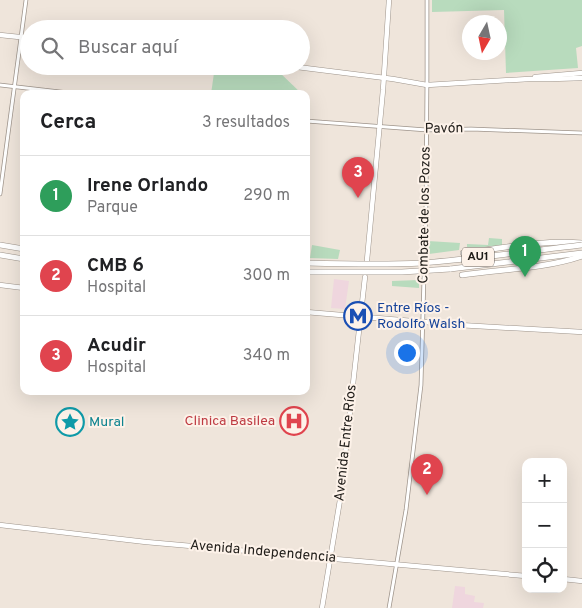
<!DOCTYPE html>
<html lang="es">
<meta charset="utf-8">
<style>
body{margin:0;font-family:Overpass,sans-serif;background:#f6f6f6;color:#202124}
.controls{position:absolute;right:15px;bottom:15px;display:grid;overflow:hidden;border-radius:10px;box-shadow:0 5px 20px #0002}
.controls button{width:45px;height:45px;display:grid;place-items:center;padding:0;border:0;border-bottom:1px solid #e0e0e0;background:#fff;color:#202124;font:25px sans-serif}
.compass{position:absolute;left:462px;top:15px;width:45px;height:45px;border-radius:50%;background:#fff;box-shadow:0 5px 20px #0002;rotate:189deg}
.you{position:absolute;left:406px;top:352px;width:18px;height:18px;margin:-12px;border:4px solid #fff;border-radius:50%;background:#1a73e8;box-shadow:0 0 0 8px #1a73e833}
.badge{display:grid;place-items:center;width:32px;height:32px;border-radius:50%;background:#c7458d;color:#fff;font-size:16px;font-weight:700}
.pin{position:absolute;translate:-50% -41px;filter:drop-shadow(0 1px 2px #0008)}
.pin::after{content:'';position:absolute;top:26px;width:18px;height:15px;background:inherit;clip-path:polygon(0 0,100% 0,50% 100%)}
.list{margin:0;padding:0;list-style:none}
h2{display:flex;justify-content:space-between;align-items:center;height:65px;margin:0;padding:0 20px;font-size:21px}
h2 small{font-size:16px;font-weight:400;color:#757577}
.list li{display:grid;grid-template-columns:32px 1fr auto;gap:15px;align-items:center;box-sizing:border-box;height:80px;padding:0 20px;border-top:1px solid #e0e0e0}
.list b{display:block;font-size:19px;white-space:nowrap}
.list p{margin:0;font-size:16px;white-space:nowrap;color:#757577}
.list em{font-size:16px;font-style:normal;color:#757577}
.icon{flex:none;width:28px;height:28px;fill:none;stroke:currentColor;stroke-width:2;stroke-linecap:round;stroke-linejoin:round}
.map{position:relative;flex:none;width:582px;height:608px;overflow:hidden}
.search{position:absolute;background:#fff;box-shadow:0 5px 20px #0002;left:20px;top:20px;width:290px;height:55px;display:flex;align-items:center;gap:12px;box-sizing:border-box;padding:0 18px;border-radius:28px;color:#757577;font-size:19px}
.panel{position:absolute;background:#fff;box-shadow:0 5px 20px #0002;left:20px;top:90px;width:290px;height:305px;border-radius:10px}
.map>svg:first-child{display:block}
.education{fill:#efd6de}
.green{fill:#b8dbbd}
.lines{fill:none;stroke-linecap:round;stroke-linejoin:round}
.minor-casing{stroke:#9e948b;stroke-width:4.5}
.major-casing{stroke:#9e948b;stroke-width:5.5}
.highway-casing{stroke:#9e948b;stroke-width:6}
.minor{stroke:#fff;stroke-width:3}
.major{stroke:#fff;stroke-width:4.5}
.highway{stroke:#fff;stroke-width:5}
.highway-bridge-casing{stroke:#9e948b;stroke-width:6;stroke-linecap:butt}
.highway-bridge{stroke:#fff;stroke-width:5}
.labels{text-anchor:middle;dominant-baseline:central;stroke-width:4;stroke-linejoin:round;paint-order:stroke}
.shield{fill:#fdf2e9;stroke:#625c57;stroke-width:1}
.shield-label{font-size:12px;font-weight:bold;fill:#1f1c18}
.street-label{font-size:14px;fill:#1f1c18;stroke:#fdf2e9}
.transit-label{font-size:14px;fill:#164399;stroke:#fdf2e9;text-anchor:start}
.health-label{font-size:14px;fill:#be3a42;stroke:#fdf2e9;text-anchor:end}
.culture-label{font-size:14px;fill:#0d838f;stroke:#fdf2e9;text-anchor:start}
</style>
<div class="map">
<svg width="582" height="608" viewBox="0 0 582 608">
<rect width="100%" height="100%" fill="#efe5db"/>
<g class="education">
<polygon points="334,279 349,281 345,309 331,308"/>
<polygon points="455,586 465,587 465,594 475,596 474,602 484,603 483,608 452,608"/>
</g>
<g class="green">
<polygon points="432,0 582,0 582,46 576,48 578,68 506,73 504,10 432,12"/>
<polygon points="215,66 237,66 277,70 302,94 211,94"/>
<polygon points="489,238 502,239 502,245 467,249 467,244 488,245"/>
<polygon points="428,241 460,243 459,250 429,254"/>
<polygon points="312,245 340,250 338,259 310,258"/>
<polygon points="419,280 419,288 392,286 392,281"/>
</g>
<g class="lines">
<defs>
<g id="minor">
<polyline points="0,85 78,94"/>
<polyline points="306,121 427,130 471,129 582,133"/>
<polyline points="0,194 26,0"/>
<polyline points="389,608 406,510 421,385 426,204 427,77 427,0"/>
</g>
<g id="major">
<polyline points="0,35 29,38"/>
<polyline points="289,66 393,79 427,85 529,79 551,79 582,78"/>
<polyline points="535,77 582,73"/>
<polyline points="367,260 383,90 389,0"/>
<polyline points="0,285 24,288"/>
<polyline points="306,312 459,325 582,332"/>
<polyline points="0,525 146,542 526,576"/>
<polyline points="563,579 582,581"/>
<polyline points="322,608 340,500 365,277"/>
</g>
<g id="highway">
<polyline points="0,245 24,249"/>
<path d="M463,253C502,248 543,240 582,243"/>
<polyline points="0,255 24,259"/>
<polyline points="450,269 582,253"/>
<path d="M462,275C502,269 544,269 582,256"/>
</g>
</defs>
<use href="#minor" class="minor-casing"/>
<use href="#major" class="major-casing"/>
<use href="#highway" class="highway-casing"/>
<use href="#minor" class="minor"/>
<use href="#major" class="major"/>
<use href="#highway" class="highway"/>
<defs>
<g id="highway-bridge">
<path d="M306,263C345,264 383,265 422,263C475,259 529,251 582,245"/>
<polyline points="306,272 402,272 450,269"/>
</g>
</defs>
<use href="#highway-bridge" class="highway-bridge-casing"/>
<use href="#highway-bridge" class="highway-bridge"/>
</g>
<defs>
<symbol id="metro-ring" viewBox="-11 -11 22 22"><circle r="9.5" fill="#fdf2e9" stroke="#1a4fb4" stroke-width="1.5"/><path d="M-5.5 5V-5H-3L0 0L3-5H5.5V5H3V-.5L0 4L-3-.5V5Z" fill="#1a4fb4"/></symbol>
<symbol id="hospital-ring" viewBox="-11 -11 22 22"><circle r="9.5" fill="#fdf2e9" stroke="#e0444e" stroke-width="1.5"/><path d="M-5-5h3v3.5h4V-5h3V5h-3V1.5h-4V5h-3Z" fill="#e0444e"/></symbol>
<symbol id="sight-ring" viewBox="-11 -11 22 22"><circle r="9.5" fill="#fdf2e9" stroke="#0f9aa8" stroke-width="1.5"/><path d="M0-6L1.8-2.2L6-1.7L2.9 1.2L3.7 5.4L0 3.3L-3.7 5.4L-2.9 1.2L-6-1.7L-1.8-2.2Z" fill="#0f9aa8"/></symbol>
</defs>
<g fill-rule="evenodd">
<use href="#metro-ring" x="342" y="300" width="32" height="32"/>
<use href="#hospital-ring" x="278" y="405" width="32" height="32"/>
<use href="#sight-ring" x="54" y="406" width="32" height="32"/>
</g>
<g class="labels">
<rect class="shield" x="462" y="247.5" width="32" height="19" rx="4"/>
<g class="shield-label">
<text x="478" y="257">AU1</text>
</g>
<g class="street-label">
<text transform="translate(444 129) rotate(-1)">Pavón</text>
<text transform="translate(425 215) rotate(-89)">Combate de los Pozos</text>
<text transform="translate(346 443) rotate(-84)">Avenida Entre Ríos</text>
<text transform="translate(263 552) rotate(5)">Avenida Independencia</text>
</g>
<g class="transit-label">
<text x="377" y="308">Entre Ríos -<tspan x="377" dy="16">Rodolfo Walsh</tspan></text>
</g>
<g class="health-label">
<text x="275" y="421">Clinica Basilea</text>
</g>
<g class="culture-label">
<text x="89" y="422">Mural</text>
</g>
</g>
</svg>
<div class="controls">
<button>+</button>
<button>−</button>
<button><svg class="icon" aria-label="locate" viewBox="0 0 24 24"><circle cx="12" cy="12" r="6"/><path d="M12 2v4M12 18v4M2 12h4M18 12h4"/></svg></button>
</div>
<svg class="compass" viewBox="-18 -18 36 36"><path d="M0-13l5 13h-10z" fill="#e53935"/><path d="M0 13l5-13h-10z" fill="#757577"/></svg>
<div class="you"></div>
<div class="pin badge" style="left:525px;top:277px;background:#2e9e5b">1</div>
<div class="pin badge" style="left:427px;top:495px;background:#e0444e">2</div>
<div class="pin badge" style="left:358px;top:198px;background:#e0444e">3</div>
<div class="search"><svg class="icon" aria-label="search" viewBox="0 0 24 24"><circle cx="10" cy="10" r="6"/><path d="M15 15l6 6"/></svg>Buscar aquí</div>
<section class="panel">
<h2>Cerca<small>3 resultados</small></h2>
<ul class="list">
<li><span class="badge" style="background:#2e9e5b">1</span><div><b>Irene Orlando</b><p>Parque</p></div><em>290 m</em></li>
<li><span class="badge" style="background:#e0444e">2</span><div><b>CMB 6</b><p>Hospital</p></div><em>300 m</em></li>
<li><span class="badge" style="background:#e0444e">3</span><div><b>Acudir</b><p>Hospital</p></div><em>340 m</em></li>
</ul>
</section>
</div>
